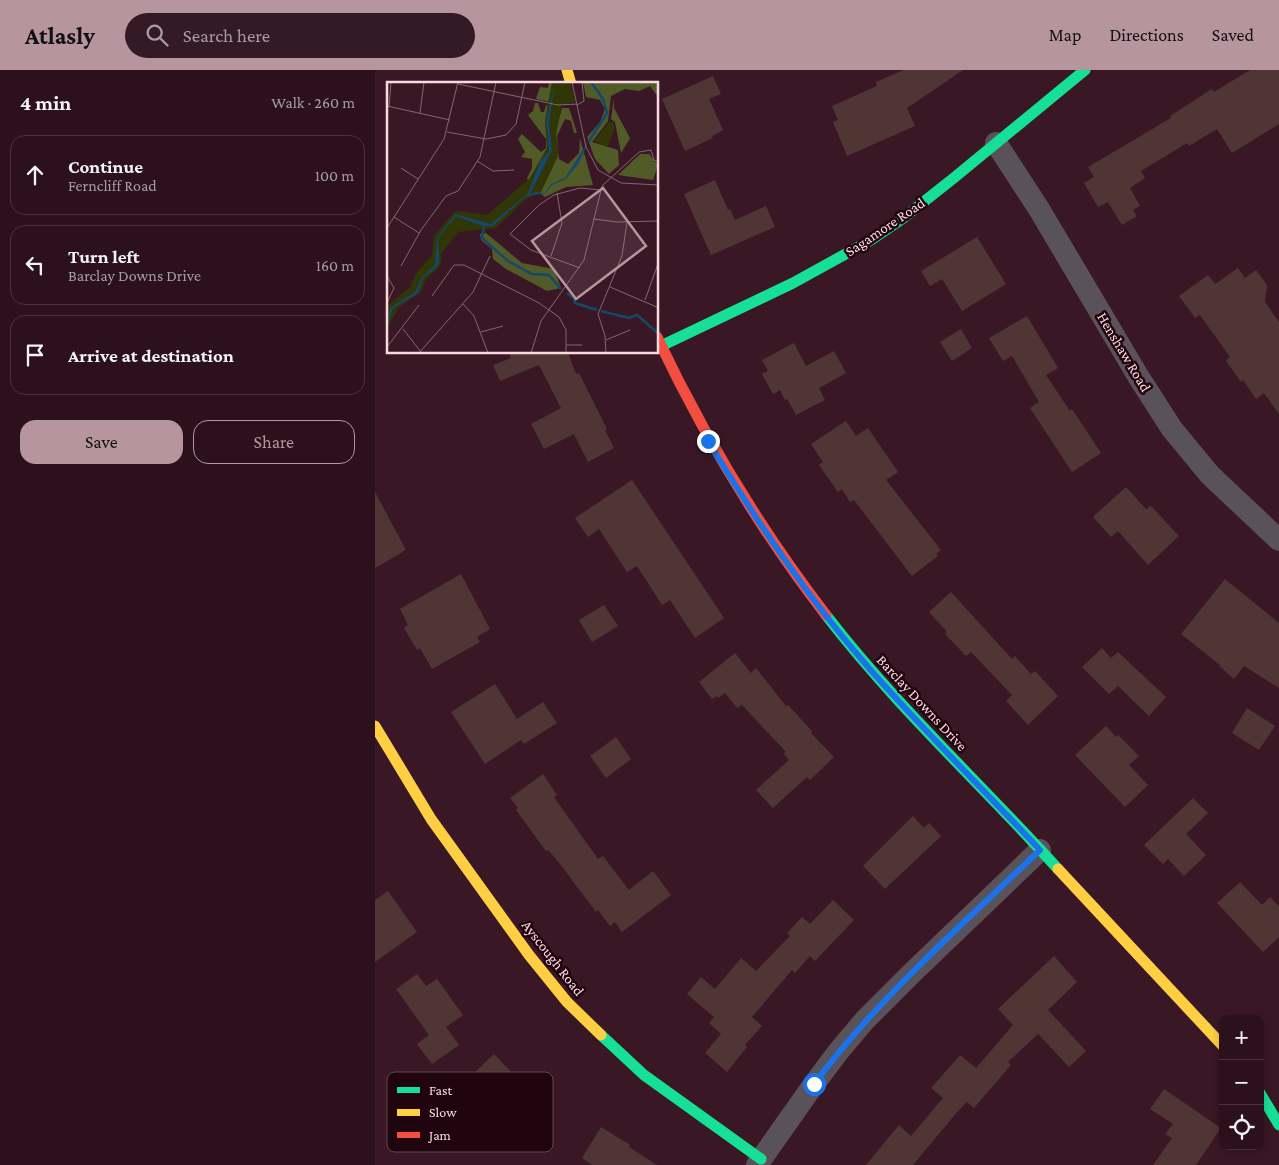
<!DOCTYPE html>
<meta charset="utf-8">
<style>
body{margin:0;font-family:"Crimson Pro",serif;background:#341a25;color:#f1f3f6}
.controls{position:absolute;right:15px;bottom:15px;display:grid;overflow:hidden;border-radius:10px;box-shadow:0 2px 8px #0003}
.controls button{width:45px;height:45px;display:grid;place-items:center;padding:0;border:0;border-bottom:1px solid #48313b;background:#2c111c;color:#f1f3f6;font:25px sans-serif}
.stop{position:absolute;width:15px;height:15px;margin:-11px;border:4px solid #1a73e8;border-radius:50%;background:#fff}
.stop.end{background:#1a73e8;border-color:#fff;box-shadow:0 1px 5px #0008}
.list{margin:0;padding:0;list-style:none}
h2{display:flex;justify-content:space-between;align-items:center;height:65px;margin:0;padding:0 20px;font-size:21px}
h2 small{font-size:16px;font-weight:400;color:#a69da3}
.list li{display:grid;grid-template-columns:32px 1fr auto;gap:15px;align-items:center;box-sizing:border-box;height:80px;margin:0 10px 10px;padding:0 10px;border:1px solid #48313b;border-radius:15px}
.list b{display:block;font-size:19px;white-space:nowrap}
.list p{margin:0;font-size:16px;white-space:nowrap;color:#a69da3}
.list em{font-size:16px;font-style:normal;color:#a69da3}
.actions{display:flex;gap:10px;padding:15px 20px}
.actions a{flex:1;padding:11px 0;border:1px solid #b7959f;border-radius:15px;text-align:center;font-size:18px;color:#b7959f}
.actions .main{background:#b7959f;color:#111}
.icon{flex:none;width:28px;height:28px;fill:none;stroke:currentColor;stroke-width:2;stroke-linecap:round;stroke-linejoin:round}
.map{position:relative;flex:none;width:904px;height:1095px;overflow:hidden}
header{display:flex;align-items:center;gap:30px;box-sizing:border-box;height:70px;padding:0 25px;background:#b7959f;color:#111}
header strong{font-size:24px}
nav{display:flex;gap:28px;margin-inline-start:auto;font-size:18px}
.search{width:350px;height:45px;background:#341a25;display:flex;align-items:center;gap:12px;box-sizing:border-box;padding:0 18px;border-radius:28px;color:#a69da3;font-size:19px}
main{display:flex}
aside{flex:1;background:#2c111c}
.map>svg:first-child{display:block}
.building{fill:#4f3635}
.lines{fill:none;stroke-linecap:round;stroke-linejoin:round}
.street{stroke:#59525b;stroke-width:22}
.fast{stroke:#16e098;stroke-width:11}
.slow{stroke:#ffcf43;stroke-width:11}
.jam{stroke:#f24e42;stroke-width:11}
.route{stroke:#1a73e8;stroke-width:6}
.labels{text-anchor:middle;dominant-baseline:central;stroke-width:5;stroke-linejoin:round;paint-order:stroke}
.street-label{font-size:15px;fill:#fbd9e1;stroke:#20050e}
.inset-river{fill:none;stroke:#14486c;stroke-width:2.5}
.inset-road{fill:none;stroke:#876570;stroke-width:1}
.view{fill:#b7959f;fill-opacity:0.15;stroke:#b7959f;stroke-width:2.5}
.inset-edge{fill:none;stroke:#fbd9e1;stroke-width:2.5}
.key{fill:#20050e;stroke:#62454d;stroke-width:1}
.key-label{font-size:14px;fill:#fbd9e1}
</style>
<header>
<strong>Atlasly</strong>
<div class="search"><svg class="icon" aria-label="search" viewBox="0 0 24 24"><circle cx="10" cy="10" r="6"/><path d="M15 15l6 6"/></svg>Search here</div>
<nav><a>Map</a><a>Directions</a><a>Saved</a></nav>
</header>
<main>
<aside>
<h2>4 min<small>Walk · 260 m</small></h2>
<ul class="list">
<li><svg class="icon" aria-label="ahead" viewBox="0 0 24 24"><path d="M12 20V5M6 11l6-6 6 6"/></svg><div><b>Continue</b><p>Ferncliff Road</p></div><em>100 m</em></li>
<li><svg class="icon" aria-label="left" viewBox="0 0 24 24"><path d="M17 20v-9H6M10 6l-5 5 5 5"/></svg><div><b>Turn left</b><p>Barclay Downs Drive</p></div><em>160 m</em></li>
<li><svg class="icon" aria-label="arrive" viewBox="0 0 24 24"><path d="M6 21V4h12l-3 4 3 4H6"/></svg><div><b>Arrive at destination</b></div></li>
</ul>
<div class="actions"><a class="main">Save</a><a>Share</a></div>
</aside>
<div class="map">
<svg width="904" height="1095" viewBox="0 0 904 1095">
<rect width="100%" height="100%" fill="#3a1725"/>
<g class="building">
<polygon points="529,0 588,0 532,38 540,56 472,86 458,52 463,50 457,36 502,16 501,12"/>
<polygon points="875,0 904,0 904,54 857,83 842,59 814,76 812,73 766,101 770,108 755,118 765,136 758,140 762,146 747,155 733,132 723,137 709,113 719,107 713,97 796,48 795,46 837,19 839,22"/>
<polygon points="338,6 346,24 334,29 348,60 337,66 338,68 310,81 287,29"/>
<polygon points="340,110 353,140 355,139 360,150 391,136 400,157 336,185 309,124"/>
<polygon points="602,167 631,214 587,241 567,209 555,216 546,201"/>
<polygon points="863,198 870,208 881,200 892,215 890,232 904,252 904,344 889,323 881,329 868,310 866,312 851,291 855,287 825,245 820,248 804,226 833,205 840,214"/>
<polygon points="652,246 683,298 671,305 695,341 697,339 726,383 697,402 655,338 664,332 637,286 628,291 614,268"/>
<polygon points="586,259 597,278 577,291 565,272"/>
<polygon points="419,273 431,296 459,281 471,303 444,318 450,330 421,345 412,329 410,330 405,320 398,324 387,304 393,301 387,290"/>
<polygon points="133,282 193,282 201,304 204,303 232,359 230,360 239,378 213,392 199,364 169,379 156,354 186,338 164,295 125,311 118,295 136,288"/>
<polygon points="471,351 481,366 493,358 523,402 511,410 566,480 561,484 563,486 537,506 479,430 475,432 467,419 463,422 444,395 448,392 436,374"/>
<polygon points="257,410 349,548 320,568 295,530 287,535 262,496 252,502 224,459 213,467 200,448"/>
<polygon points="751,417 771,439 776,436 804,466 773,495 743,461 736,467 718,447"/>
<polygon points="0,422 31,480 0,498"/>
<polygon points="86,504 115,559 102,567 105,572 57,599 45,578 42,580 29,558 33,555 25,539"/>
<polygon points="850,509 904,553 904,618 869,596 859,609 844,596 845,595 806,564"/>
<polygon points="576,522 637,589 640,586 656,604 660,601 683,626 653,655 631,631 637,625 596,582 591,586 570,564 572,562 554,542"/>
<polygon points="229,535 243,556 217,572 204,550"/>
<polygon points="727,578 736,588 743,582 791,627 774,646 743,616 734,624 707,597"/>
<polygon points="360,583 376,603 381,598 411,636 413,635 437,661 436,663 459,687 435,710 432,707 398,738 381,720 414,690 409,684 411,682 367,635 362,638 350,623 343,628 342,626 337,629 324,612"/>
<polygon points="120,614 142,649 168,632 182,653 149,674 146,670 110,694 76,642"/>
<polygon points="872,638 900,656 884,680 857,663"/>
<polygon points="731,656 741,667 743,665 764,686 754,695 773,715 750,737 700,685"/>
<polygon points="241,667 256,689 231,708 215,686"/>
<polygon points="168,704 182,725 179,727 223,789 228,786 254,820 278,801 296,825 247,862 240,852 235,856 223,840 221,842 182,790 173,780 171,781 141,740 143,738 135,728"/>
<polygon points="818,728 833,743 811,764 831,785 809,806 793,789 788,794 769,775"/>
<polygon points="538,746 549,758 554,753 566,766 510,819 488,796"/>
<polygon points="865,812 887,835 895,827 904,836 904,867 888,882 842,833"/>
<polygon points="13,821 42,862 0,892 0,830"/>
<polygon points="458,830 479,850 440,891 435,886 420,903 417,900 377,947 387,956 370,975 372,977 352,1002 330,983 346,964 334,953 339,947 312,924 326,907 340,919 366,888 381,901 415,866 412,863 427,847 435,854"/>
<polygon points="679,886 702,912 673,940 711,981 694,997 663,964 633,992 636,995 599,1038 592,1032 583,1041 538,1095 491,1095 524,1055 536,1066 568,1028 556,1018 585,985 601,998 638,955 623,939"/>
<polygon points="42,904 51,916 62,909 88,945 71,957 84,975 57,994 42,974 54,965 21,919"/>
<polygon points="119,984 171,1038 128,1079 110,1059 111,1057 107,1053 108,1052 79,1022"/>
<polygon points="789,1019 846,1058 821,1095 778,1095 797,1068 790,1064 798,1054 775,1039"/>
<polygon points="226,1057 255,1075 254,1077 282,1095 217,1095 207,1088"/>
</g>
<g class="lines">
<g class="street">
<polyline points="621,73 664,139 763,306 797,359 835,405 904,470"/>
<polyline points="382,1095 439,1014 463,982 490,950 538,902 665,780"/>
</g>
<g class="fast">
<polyline points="286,276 418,213 496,170 527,149 580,107 710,0"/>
<path d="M451,545C521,636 606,714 683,799"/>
<polyline points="226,965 269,1005 386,1089"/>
<polyline points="885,1023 904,1055"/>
</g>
<g class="slow">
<polyline points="192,0 196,14"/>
<polyline points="0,656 56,749 154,885 192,932 226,965"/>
<polyline points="683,799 848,976"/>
</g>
<path class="jam" d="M282,267C329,366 384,458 451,545"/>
</g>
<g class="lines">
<path class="route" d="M333,371C381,450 432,527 493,597C548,660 608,719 665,780C587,855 504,927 439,1014"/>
</g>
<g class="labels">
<g class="street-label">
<text transform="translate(510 157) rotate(-34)">Sagamore Road</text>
<text transform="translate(749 282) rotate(59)">Henshaw Road</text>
<text transform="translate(547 633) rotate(47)">Barclay Downs Drive</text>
<text transform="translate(178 888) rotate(52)">Ayscough Road</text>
</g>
</g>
<g transform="translate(12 12)">
<rect width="271" height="271" fill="#3a1725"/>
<path d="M162,0H182L178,23L149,17L153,5L161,6ZM196,0H271V15L263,4L252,9L238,7L224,14L221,39L205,60L231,68L232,83L222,92L208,77L200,55L213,40L218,27L213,18L199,15ZM227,16V26L243,56L234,71L228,40L224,37ZM151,21L154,30H157L159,23L166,25L169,48L175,26H182L190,51H187L184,39L178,37L170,54L172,77L181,82L192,71L193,56L206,103L179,105L158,115L143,104L140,96L145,86V77L134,75L138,70L131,57L135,52L154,70L159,66V57L141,33L146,29L148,21ZM253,72H262L271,83L266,98L231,93ZM99,151L135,181L167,187L174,206L160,209L119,187L106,177L105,167L94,158L93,152Z" fill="#515b28"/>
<path d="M165,0H183L188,20L175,23L169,52L172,72L154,110L139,117L109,146L71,150L55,171L53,184L40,197L33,211L12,225L0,247V224L23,205L30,190L45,173L47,154L66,131L72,129L100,133L143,96L160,66L158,39ZM222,40L227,41V48L221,65L207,59Z" fill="#303605"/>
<path d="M168,0L162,41L165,68L143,112L149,110L158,111L164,102L178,96L202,58L192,81L179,97L165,103L159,111L139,114L106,144H96L69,134L51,156L52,179L50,185L36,196L31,211L6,226L0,245L3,226L28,210L35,195L48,183L50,156L68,132L104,142L141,111L153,80L162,69L159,39Z" fill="#14486c"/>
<path class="inset-river" d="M202,59L220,31L216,17L204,0M97,145L95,156L121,179L145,192L162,193L174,207M180,211L187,216L188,221L210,228M214,229L242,236L250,233L272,252"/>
<path class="inset-road" d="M185,0L199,65L211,88L234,101L272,103M71,2L171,23L190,22M190,23L197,19L195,0M0,24L63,38M2,25L4,0M33,31L37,0M60,50L99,57L119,53L129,42L138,0M90,79L106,89L127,88M14,86L31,97M7,135L32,151M207,137L230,140L272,139M0,146L57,57L71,0M164,174L175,141L170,111M14,184L34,148L59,114L71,109L93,75L109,0M193,186L144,168L123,152L152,123L167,113L193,106L213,108M0,194L7,206L0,221M223,205L272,226M45,214L67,183H77L152,221L172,235L179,248V271M258,218L272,179M76,222L87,234L101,271M16,247L34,270M94,250L116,244M219,258L243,248M179,263H195M0,265L32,223M32,271L86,210L103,174M144,271L154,239L197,178L215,104L252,70L264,68L267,78L272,80M219,271L218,254L211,232L235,174L240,140"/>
<path class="view" d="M216,106L259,164L189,217L145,159Z"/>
<rect width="271" height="271" class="inset-edge"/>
</g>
<rect x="12" y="1002" width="166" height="80" rx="8" class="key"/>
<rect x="22" y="1017" width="23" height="6" fill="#16e098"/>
<rect x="22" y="1039" width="23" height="7" fill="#ffcf43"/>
<rect x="22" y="1062" width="23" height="6" fill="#f24e42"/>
<g class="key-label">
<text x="54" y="1025">Fast</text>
<text x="54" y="1047">Slow</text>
<text x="54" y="1070">Jam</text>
</g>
</svg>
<div class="controls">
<button>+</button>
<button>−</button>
<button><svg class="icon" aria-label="locate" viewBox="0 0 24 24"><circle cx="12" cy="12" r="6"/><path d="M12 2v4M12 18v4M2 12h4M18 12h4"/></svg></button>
</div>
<div class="stop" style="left:439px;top:1014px"></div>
<div class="stop end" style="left:333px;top:371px"></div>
</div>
</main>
